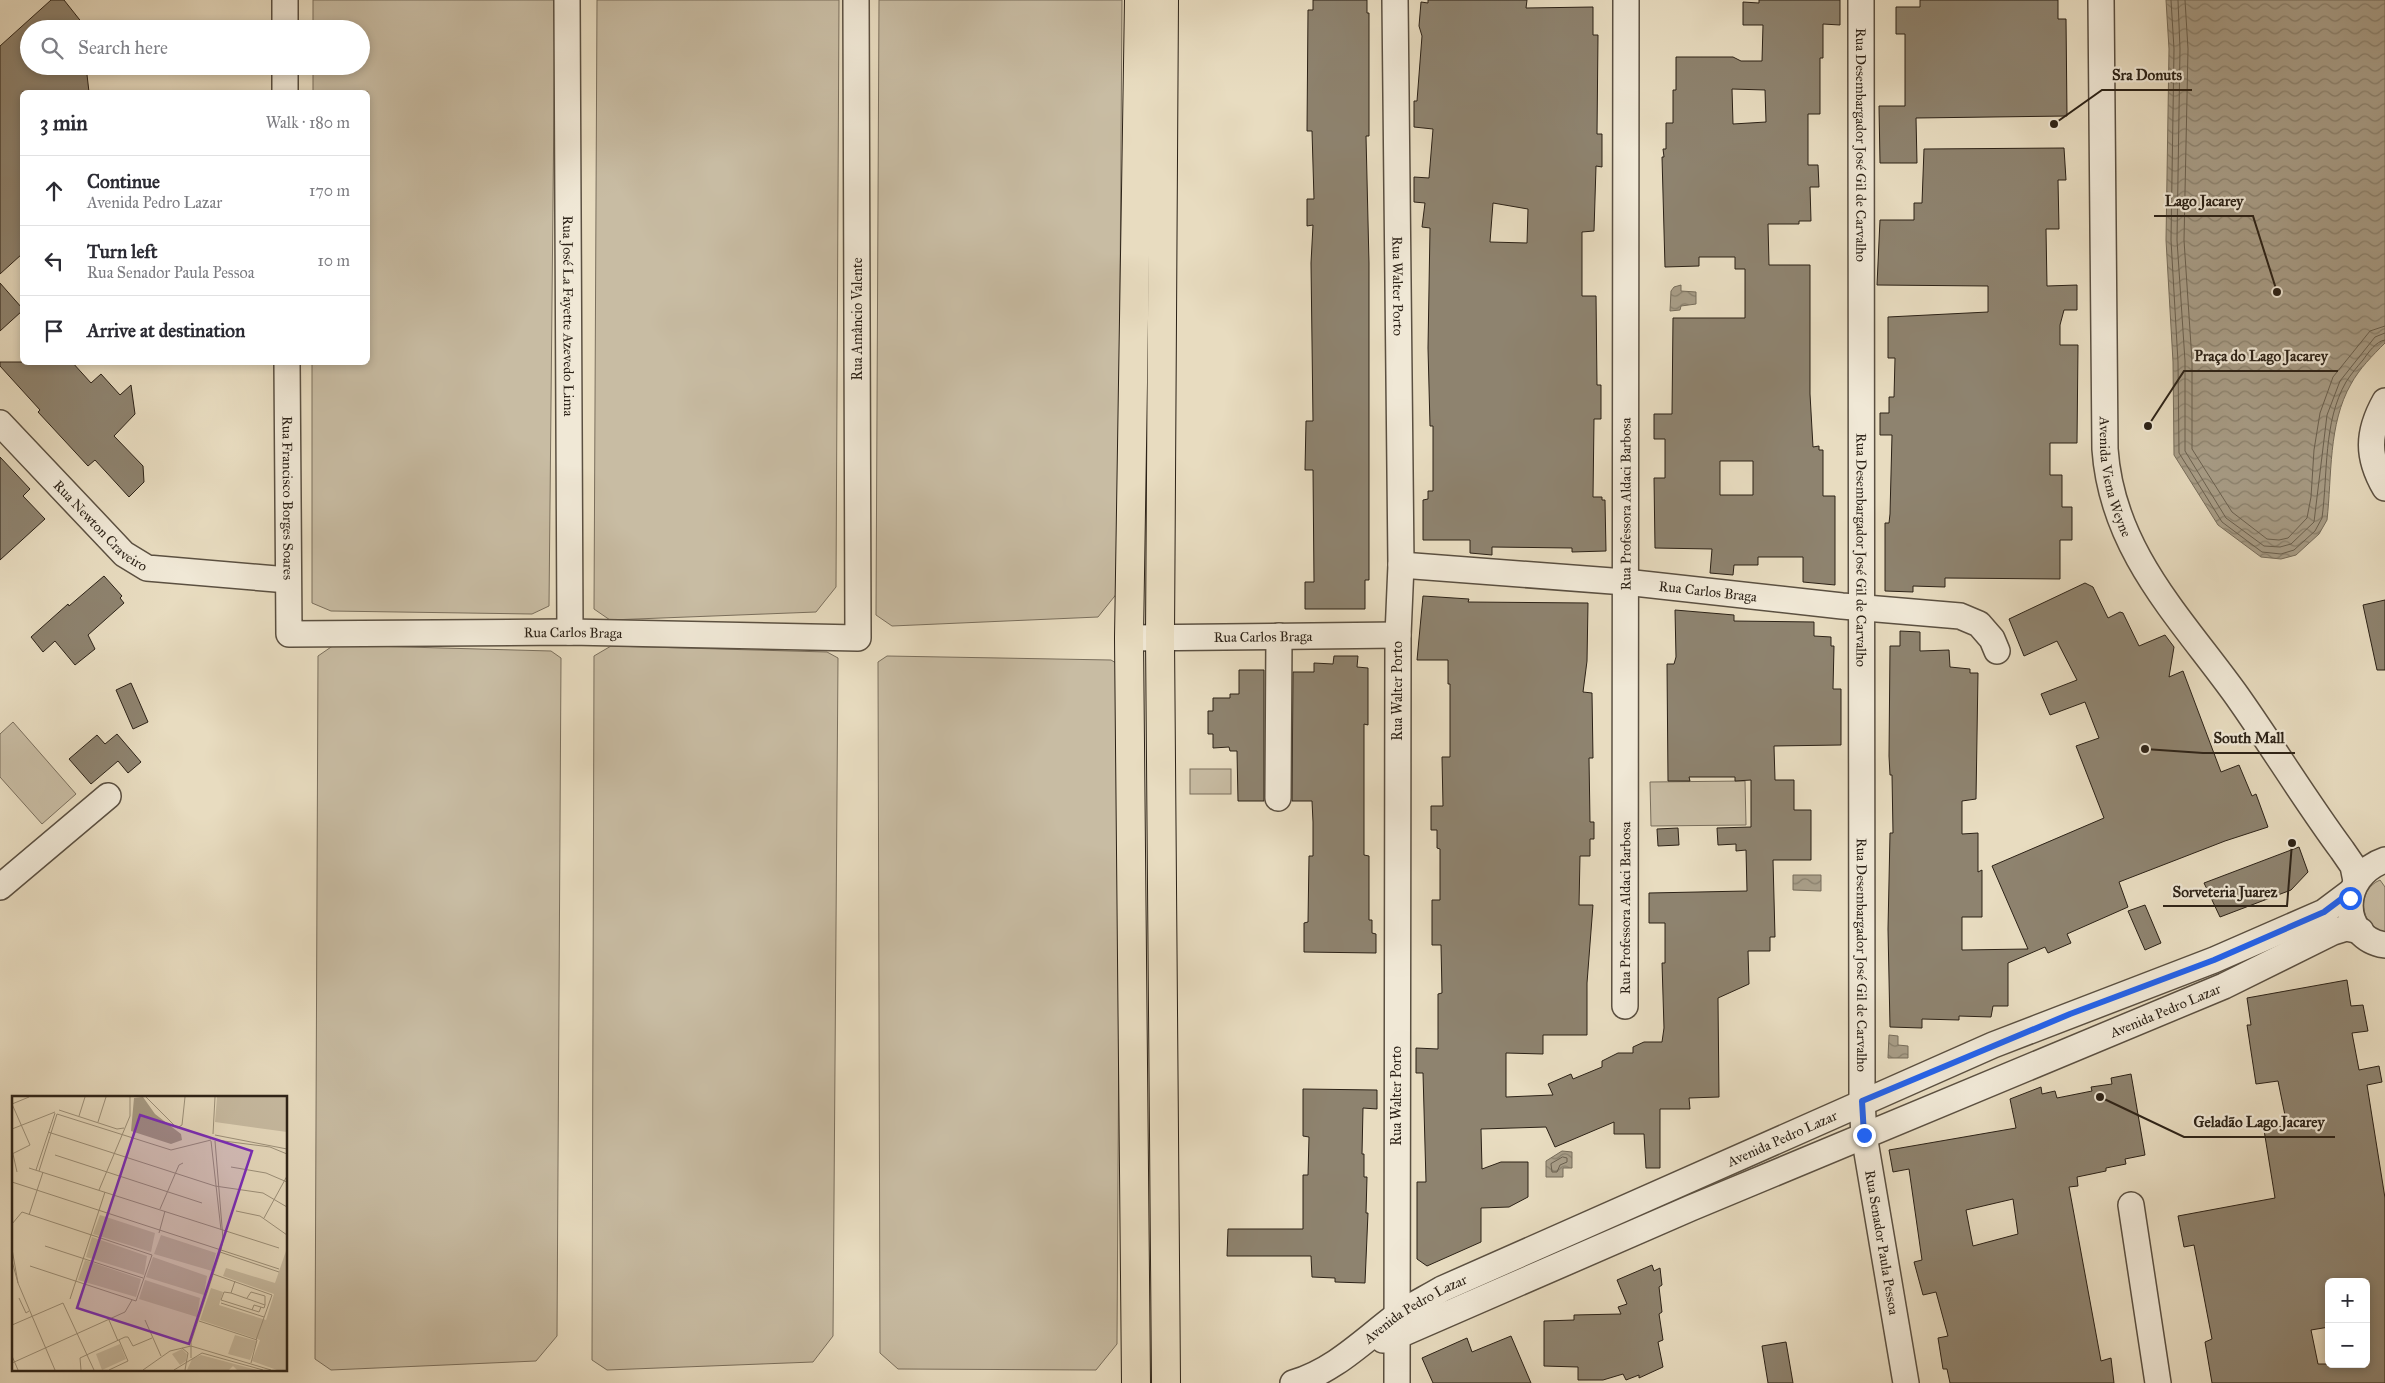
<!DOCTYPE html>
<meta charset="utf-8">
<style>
body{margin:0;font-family:"IM FELL Great Primer",serif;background:#f2f2f3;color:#2b2b33}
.controls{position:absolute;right:15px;bottom:15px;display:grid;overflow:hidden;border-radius:8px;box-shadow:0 2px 8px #0003}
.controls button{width:45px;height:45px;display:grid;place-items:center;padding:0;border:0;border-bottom:1px solid #e1e1e2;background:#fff;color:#2b2b33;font:25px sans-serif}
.stop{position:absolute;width:15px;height:15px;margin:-11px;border:4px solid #2563eb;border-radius:50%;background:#fff}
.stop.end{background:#2563eb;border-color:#fff;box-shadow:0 1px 5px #0008}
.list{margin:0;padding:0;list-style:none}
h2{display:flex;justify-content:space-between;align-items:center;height:65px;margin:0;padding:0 20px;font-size:21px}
h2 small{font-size:16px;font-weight:400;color:#7c7c81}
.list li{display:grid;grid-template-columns:32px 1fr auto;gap:15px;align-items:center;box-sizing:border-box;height:70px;padding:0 20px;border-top:1px solid #e1e1e2}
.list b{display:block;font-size:19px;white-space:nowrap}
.list p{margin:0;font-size:16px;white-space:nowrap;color:#7c7c81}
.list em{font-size:16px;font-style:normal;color:#7c7c81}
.icon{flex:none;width:28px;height:28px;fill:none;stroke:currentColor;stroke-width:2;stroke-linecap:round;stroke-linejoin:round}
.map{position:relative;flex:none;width:2385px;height:1383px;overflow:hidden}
.search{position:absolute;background:#fff;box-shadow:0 2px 8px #0003;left:20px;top:20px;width:350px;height:55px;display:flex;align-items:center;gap:12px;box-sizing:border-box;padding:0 18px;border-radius:28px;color:#7c7c81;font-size:19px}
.panel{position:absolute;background:#fff;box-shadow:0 2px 8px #0003;left:20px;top:90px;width:350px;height:275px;border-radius:8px}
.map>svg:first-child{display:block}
.green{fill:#c8bca3;stroke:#7a6f5d}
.water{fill:url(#water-waves);stroke:#766c5a}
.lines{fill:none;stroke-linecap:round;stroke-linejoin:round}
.shore{stroke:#6a604f;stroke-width:1}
.building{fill:#8e836f;stroke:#2c2217;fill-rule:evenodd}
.minor-casing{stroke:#5b5041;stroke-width:28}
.major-casing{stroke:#2c2217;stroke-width:30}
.minor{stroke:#f0e8d6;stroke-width:25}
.major{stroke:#e8dcc0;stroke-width:28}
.route{stroke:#2563eb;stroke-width:6}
.labels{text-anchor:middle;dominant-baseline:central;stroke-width:4.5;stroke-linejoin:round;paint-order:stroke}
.street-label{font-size:14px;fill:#2c2217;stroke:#f0e8d6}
.inset-road{fill:none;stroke:#9d927c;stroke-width:1}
.view{fill:#7b2cbf;fill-opacity:0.15;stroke:#7b2cbf;stroke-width:2.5}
.inset-edge{fill:none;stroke:#2c2217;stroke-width:2.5}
.leader{fill:none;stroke:#2c2217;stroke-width:2}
.callout-dot{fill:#2c2217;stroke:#f0e8d6;stroke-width:2}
.callout-label{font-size:15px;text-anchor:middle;font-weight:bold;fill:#2c2217;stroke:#f0e8d6;stroke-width:4.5;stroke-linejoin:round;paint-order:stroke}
</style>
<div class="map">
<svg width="2385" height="1383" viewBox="0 0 2385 1383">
<defs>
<pattern id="water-waves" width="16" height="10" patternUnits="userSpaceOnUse" patternTransform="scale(1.25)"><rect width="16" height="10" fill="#a89d87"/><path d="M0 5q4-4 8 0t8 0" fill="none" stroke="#89806d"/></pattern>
</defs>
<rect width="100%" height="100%" fill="#e8dcc0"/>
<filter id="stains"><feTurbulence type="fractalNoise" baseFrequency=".004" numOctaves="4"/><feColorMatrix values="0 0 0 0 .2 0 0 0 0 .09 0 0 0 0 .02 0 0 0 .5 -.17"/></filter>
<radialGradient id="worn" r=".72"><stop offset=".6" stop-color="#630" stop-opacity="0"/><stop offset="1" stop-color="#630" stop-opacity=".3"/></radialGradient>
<g class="green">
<polygon points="313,0 555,0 549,606 532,614 331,611 312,603 312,363 368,362 368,92 313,92 313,66 361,66 361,29 313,29"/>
<polygon points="597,0 839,0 836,587 816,612 610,620 594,609"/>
<polygon points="879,0 1122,0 1118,592 1098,617 892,626 876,615"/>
<polygon points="334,645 551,651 561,658 557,1336 536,1361 331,1370 315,1359 318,656"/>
<polygon points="611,646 827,652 838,658 833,1336 813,1362 607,1370 592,1360 594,656"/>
<polygon points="887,656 1111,660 1121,666 1117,1344 1096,1370 898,1369 880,1353 878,662"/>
<polygon points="13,722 76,794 42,824 0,777 0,734"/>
<rect x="1190" y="769" width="41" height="25"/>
<polygon points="1745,781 1746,825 1651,826 1650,782"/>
<path d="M2380,880L2385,887V932C2359,926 2356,890 2380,880Z"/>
</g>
<g class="water">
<path d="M2166,0H2385V343C2373,355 2359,369 2351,384C2328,424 2332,476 2327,520L2319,534L2296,555L2281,559L2261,557L2218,525L2174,455L2173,362L2166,240L2169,49Z"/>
<polygon points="1681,285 1681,291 1696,292 1696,304 1681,306 1680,310 1670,311 1671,291 1674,287"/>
<polygon points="1793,875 1821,875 1821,891 1793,890"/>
<polygon points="1889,1035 1898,1036 1898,1045 1908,1046 1908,1058 1888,1058"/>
<polygon points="1562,1151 1572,1152 1572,1168 1563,1168 1563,1177 1546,1177 1546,1161"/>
</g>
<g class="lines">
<g class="shore">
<path d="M2171,0L2174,49L2171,240L2178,362L2179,453L2222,522L2262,552L2281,554L2294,550L2315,531L2322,518C2328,474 2323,422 2346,382C2351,374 2357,367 2363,360C2368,353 2376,341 2385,340"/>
<polyline points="2178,0 2180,49 2177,240 2185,361 2185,451 2226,518 2264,546 2280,547 2291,544 2314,522 2327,415 2340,381 2375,337 2385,333"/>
<polyline points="2185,0 2188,49 2184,240 2192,361 2192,449 2232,512 2267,539 2279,540 2288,538 2307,518 2311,497 2314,450 2320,413 2333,377 2370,331 2385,326"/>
<polygon points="1563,1157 1567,1158 1567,1162 1560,1165 1557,1172 1552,1172 1551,1164"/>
</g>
</g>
<g class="building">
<polygon points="51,0 64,0 87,29 29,29 29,66 86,66 89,92 22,92 22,254 0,274 0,46"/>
<polygon points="1313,0 1367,0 1367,13 1369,13 1369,136 1366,136 1369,263 1369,580 1365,580 1365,609 1305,609 1305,582 1314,582 1313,470 1305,470 1306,421 1313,421 1311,263 1313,225 1307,226 1307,199 1314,199 1312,131 1307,131 1308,10 1313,10"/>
<path d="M1428,0H1527L1526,8L1593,7V35H1598L1597,134H1602V167L1596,166L1594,231L1582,232V296H1596L1597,385H1601V419H1594L1593,497H1602V500H1605L1606,551L1572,552V548L1492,547V555L1470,553V540H1423V500L1428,499V491H1433V426H1430L1428,348L1430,228L1422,227L1425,203L1414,202V177L1429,178L1433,129L1414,127V101H1417L1422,36L1419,26L1421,2L1428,3ZM1493,203L1528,209L1527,243L1490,242Z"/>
<path d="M1759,0H1840V25L1823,24V58H1820V114H1808V165H1818L1819,187H1810L1811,221H1799V224H1768L1769,265H1810V394L1813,447L1819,446V450H1823V496H1835V585L1803,582V557H1758V565H1734L1733,575L1710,573L1712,549L1655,548L1654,478H1665V439H1654V414H1672L1673,318H1745V269H1735V257H1699V266L1665,267L1662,157H1664L1663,149H1666V123H1673V90H1676V57H1733L1741,61H1762L1763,25H1743V2L1759,3ZM1732,89L1765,90L1766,122L1733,124ZM1720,461H1753V495H1720Z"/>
<polygon points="1920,0 2058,0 2058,19 2066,19 2067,116 1916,118 1917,163 1880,163 1879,106 1905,106 1905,34 1896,34 1896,7 1920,7"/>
<polygon points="2064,148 2066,180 2058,180 2059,229 2046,229 2047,286 2077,285 2077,310 2064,310 2060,325 2060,345 2078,345 2077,443 2050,443 2050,475 2062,475 2062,507 2072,507 2072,540 2060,540 2060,579 1945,578 1945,587 1913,586 1913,592 1885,591 1885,523 1889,523 1890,514 1892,435 1880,435 1880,413 1889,413 1889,397 1894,397 1895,358 1888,358 1888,317 1988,312 1988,286 1877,285 1880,220 1914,220 1914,203 1922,203 1924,149"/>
<polygon points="0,283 22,308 22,311 0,331"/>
<polygon points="0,362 72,362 91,383 101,374 120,395 131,385 135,414 114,436 143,466 144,482 129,497 95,460 88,466 38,412 40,410 0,366"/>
<polygon points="0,457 30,489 23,496 45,519 0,560"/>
<polygon points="104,576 122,596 120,598 124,603 88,635 95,649 75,665 55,641 43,652 31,637 68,604 69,606"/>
<polygon points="2085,583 2093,587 2108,618 2120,612 2123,613 2139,646 2165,635 2174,647 2169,677 2183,671 2221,772 2239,765 2252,796 2256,794 2268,827 2225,841 2119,882 2128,907 2067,934 2071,943 2048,953 2045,947 2008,963 2008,1006 1993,1006 1991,1017 1959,1016 1959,1020 1922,1019 1922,1028 1890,1027 1888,929 1890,833 1893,833 1892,775 1890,775 1889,756 1890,646 1900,646 1900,631 1920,632 1920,651 1949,650 1950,667 1970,669 1970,673 1978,673 1976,799 1962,801 1962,834 1978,833 1978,872 1982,870 1982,917 1962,917 1962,950 2028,949 1992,866 2104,818 2076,746 2099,738 2085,702 2050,715 2041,694 2077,680 2057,641 2024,656 2009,619"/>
<polygon points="1423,596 1469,599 1468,602 1588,603 1587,661 1583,692 1592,693 1593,758 1589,758 1590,822 1594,822 1594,839 1590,839 1590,856 1580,856 1579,905 1593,905 1587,983 1587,1035 1543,1035 1543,1054 1506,1053 1506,1097 1553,1095 1548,1084 1571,1074 1573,1079 1602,1067 1602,1061 1618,1053 1633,1053 1633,1047 1644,1042 1662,1042 1664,1028 1662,963 1665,963 1665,923 1649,923 1649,893 1747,891 1746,850 1736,851 1736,844 1718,845 1717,828 1751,827 1751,780 1735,781 1735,777 1689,777 1690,781 1668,781 1667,664 1674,664 1676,657 1675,610 1734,615 1734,621 1814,622 1814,636 1831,637 1831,646 1834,646 1833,689 1841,689 1841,745 1774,746 1775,780 1794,780 1794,810 1811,810 1811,860 1773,860 1775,937 1770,937 1770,951 1748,951 1749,984 1718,998 1719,1097 1689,1098 1690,1109 1660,1109 1660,1168 1646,1168 1644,1134 1614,1134 1614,1122 1555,1147 1546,1127 1481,1129 1482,1169 1501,1162 1528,1162 1528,1197 1509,1207 1481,1208 1481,1242 1427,1266 1417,1259 1417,1182 1426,1182 1423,1073 1416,1073 1416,1048 1438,1049 1438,994 1442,993 1441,945 1432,945 1432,900 1440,900 1440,849 1437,848 1437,830 1431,830 1431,806 1443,806 1442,757 1450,757 1450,684 1448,684 1448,660 1417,660"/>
<polygon points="2385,600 2385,670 2377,670 2363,605"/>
<polygon points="1334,656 1358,656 1357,667 1368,668 1368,725 1364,724 1364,855 1369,856 1369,920 1372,920 1372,933 1376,934 1376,953 1304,952 1304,923 1308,922 1309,856 1313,856 1313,822 1312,801 1292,801 1293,672 1314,672 1314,663 1333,664"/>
<polygon points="1239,670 1264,670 1264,801 1238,801 1237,751 1230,751 1229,747 1213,748 1213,734 1208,734 1208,711 1213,711 1213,698 1230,698 1230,694 1239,694"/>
<polygon points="131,683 148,722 133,729 116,690"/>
<polygon points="117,734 141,762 128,773 118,761 91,784 69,759 97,735 105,744"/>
<polygon points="1678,828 1679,845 1658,846 1657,829"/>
<polygon points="2299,847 2308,872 2291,890 2220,917 2204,883"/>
<polygon points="2145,905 2161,943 2145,950 2128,911"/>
<path d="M2347,980L2351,1006L2363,1005L2368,1031L2352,1033L2359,1070L2379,1066L2382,1082L2367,1085L2385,1198V1383H2212L2205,1342L2212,1339L2194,1245L2184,1247L2178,1216L2275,1198L2264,1130L2287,1125L2278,1081L2256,1084L2247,1025H2251L2247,998ZM2328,1282H2366V1364H2318L2311,1330L2329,1327Z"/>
<path d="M2131,1074L2145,1155L2125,1159L2126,1164L2106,1168V1171L2077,1177L2078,1186L2069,1187L2101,1361L2111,1358L2114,1383H1950L1947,1369H1943L1938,1338L1948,1336L1936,1292L1923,1295L1914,1262L1922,1260L1909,1169L1893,1172L1889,1150L2016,1128L2010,1099L2041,1087L2042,1094L2055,1091L2057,1098L2092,1091L2091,1087L2112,1084L2111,1078ZM2013,1199L2018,1234L1973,1246L1966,1210Z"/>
<polygon points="1303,1089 1377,1090 1377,1109 1363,1108 1362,1154 1364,1154 1364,1177 1367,1177 1366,1213 1368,1213 1365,1283 1335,1282 1335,1278 1312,1277 1311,1256 1227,1256 1228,1229 1303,1229 1303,1175 1308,1175 1309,1137 1303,1136"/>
<polygon points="1652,1265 1654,1271 1660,1268 1662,1285 1659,1287 1662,1312 1659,1314 1663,1340 1658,1342 1663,1367 1639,1378 1639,1375 1626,1380 1623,1374 1603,1380 1578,1380 1578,1367 1544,1366 1544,1321 1574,1320 1574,1315 1621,1314 1618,1307 1627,1304 1617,1280"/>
<polygon points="1511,1336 1531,1383 1433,1383 1422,1358 1467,1338 1472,1352"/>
<polygon points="1786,1342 1793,1383 1768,1383 1762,1346"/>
</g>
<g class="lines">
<defs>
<g id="minor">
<polyline points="285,0 285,29"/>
<path id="s1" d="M567,0L570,632"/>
<path id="s2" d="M1395,0L1401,565L1398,635L1397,1383"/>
<path id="s3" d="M1861,0L1862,1101L1864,1135L1906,1383"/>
<path id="s4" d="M2101,0L2105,449C2112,551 2181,618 2237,696C2273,747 2305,800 2342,850L2353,866L2356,881"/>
<polyline points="285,66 285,92"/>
<path id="s5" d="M287,362L289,634L570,632L858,638L856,0"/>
<path d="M2385,401C2367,433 2367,457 2385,488"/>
<path id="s6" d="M0,423L124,554L147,568L288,580"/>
<path id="s7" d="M1401,565L1625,582L1842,606L1960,616L1979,624L1992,639L1997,651"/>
<path id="s8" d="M1129,638L1398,635"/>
<polyline points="1278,798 1279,636"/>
<path d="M2385,860C2338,876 2339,938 2385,945"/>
<polyline points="0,887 108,796"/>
<path id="s9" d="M1625,1006L1626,0"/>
<polyline points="2131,1205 2158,1383"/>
<path id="s10" d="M1383,1340L1397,1336L1691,1208L2224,986L2333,932L2346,928L2361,931"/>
<path id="s11" d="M1293,1383C1334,1371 1363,1341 1396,1316C1410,1306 1427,1298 1442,1289L1993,1045L2214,960L2324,912L2352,891"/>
</g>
<g id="major">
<polyline points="1164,0 1160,637 1166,1383"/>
<polyline points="1136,1383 1129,638 1139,0"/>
</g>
</defs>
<use href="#minor" class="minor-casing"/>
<use href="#major" class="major-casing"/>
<use href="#minor" class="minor"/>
<use href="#major" class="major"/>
</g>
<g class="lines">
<polyline class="route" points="1864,1135 1862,1101 2070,1014 2214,960 2324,912 2352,891 2350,898"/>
</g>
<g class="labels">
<g class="street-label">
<text stroke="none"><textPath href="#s3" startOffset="145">Rua Desembargador José Gil de Carvalho</textPath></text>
<text stroke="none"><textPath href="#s2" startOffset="286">Rua Walter Porto</textPath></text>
<text stroke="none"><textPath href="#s1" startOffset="316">Rua José La Fayette Azevedo Lima</textPath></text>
<text transform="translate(857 319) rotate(-90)">Rua Amâncio Valente</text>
<text stroke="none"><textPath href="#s4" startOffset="478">Avenida Viena Weyne</textPath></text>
<text stroke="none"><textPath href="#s5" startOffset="136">Rua Francisco Borges Soares</textPath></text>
<text stroke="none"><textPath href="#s9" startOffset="502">Rua Professora Aldaci Barbosa</textPath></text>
<text stroke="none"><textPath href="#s6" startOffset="144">Rua Newton Craveiro</textPath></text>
<text stroke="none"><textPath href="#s3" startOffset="550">Rua Desembargador José Gil de Carvalho</textPath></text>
<text stroke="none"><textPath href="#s7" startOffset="308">Rua Carlos Braga</textPath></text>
<text stroke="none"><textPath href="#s5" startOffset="556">Rua Carlos Braga</textPath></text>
<text stroke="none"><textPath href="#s8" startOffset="134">Rua Carlos Braga</textPath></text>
<text transform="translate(1397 691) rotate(-90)">Rua Walter Porto</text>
<text stroke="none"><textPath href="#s9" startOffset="98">Rua Professora Aldaci Barbosa</textPath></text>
<text stroke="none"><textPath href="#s3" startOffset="955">Rua Desembargador José Gil de Carvalho</textPath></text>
<text stroke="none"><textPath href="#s10" startOffset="849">Avenida Pedro Lazar</textPath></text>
<text transform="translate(1396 1096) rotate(-90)">Rua Walter Porto</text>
<text stroke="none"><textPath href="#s11" startOffset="549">Avenida Pedro Lazar</textPath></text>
<text stroke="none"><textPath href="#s3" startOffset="1244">Rua Senador Paula Pessoa</textPath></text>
<text stroke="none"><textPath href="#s11" startOffset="144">Avenida Pedro Lazar</textPath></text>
</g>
</g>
<g transform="translate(12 1096)">
<rect width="275" height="275" fill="#e8dcc0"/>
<path d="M88,119L143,137L139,156L81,138ZM149,139L204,157L200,175L142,158ZM80,141L135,160L132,179L74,161ZM141,161L195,180L192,199L134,181ZM73,164L129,183L124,201L66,184ZM133,184L188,202L185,221L127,203ZM108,248L114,263L90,274L84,258ZM170,253L175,258L174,265L168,269L160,258Z" fill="#c8bca3"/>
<path d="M205,1H275V36L203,26ZM275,152V274H265L240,265L248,244L188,224L199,192L211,196L207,209L254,224L262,198L211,180L214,172L263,187ZM223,239L245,245L238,264L216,258ZM189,259L245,274H225L221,270L217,274H175L180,263Z" fill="#c8bca3"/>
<path d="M131,1L143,18L169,38L170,44L159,48L119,35L122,2Z" fill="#a89d87"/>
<path class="inset-road" d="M134,1L165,32L170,29L173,1M0,8L18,49L0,58M0,8L17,1M47,14L105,33L112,32M45,18L159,54L199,44M67,20L73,1M86,26L94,1M0,33L43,16M36,36L203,90L251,97L275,111M201,38L203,1M203,39L275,53M204,44L258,51L275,58M199,45L209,134M203,45L211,143L209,154L267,173M1,58L5,76M43,59L190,107M219,71L254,77L275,86M17,72L267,152M24,74L43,17M27,75L45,18M0,86L209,154L179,246V262M87,94L118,20V1M148,113L167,69L171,67M224,115L248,120L275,139M17,119L31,76M252,122L275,80M0,128L10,116L140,159L124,205L18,170M147,137L153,115M33,150L131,182M0,153L6,187M208,156L267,176M0,165L6,187L43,274M201,178L260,199L244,244M223,185L219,197L253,209L252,212L242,209L240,214M219,197L212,196L209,204L247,216L249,211M7,202L14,217L17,215M235,202L239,196L253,200V209M58,203L93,96M209,207L252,221M97,224L106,245M133,224L149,260M187,225L245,244L239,267M0,229L51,207L82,274M170,252L176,257L173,274M0,260L6,274M0,267L113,216L120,204M69,274L68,262L113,241H116L121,250L140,242M97,274L116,265L107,244M131,274L158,255L179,250L259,274M162,274L190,257L251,274"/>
<path class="view" d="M128,19L240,55L177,248L65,212Z"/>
<rect width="275" height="275" class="inset-edge"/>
</g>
<path class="leader" d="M2054 124L2102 90H2192M2277 292L2253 216H2154M2148 426L2184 371H2338M2145 749L2203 753H2295M2292 843L2287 906H2163M2100 1097L2184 1137H2335"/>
<g class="callout-dot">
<circle cx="2054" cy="124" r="5"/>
<circle cx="2277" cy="292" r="5"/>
<circle cx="2148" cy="426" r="5"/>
<circle cx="2145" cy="749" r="5"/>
<circle cx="2292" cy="843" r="5"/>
<circle cx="2100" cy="1097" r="5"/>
</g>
<g class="callout-label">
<text x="2147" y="80">Sra Donuts</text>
<text x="2204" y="206">Lago Jacarey</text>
<text x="2261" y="361">Praça do Lago Jacarey</text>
<text x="2249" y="743">South Mall</text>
<text x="2225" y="897">Sorveteria Juarez</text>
<text x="2259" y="1127">Geladão Lago Jacarey</text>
</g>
<rect width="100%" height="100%" filter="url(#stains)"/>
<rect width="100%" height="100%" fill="url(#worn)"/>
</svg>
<div class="controls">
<button>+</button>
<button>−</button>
</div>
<div class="stop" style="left:2350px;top:898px"></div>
<div class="stop end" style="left:1864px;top:1135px"></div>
<div class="search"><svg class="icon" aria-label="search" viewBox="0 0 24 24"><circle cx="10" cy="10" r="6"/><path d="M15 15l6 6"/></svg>Search here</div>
<section class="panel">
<h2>3 min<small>Walk · 180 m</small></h2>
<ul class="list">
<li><svg class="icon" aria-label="ahead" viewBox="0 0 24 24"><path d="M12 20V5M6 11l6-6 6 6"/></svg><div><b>Continue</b><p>Avenida Pedro Lazar</p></div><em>170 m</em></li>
<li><svg class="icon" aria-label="left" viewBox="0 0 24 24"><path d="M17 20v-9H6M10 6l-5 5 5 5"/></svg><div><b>Turn left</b><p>Rua Senador Paula Pessoa</p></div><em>10 m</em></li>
<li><svg class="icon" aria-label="arrive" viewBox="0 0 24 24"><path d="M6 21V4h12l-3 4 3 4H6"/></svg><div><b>Arrive at destination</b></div></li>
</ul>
</section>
</div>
